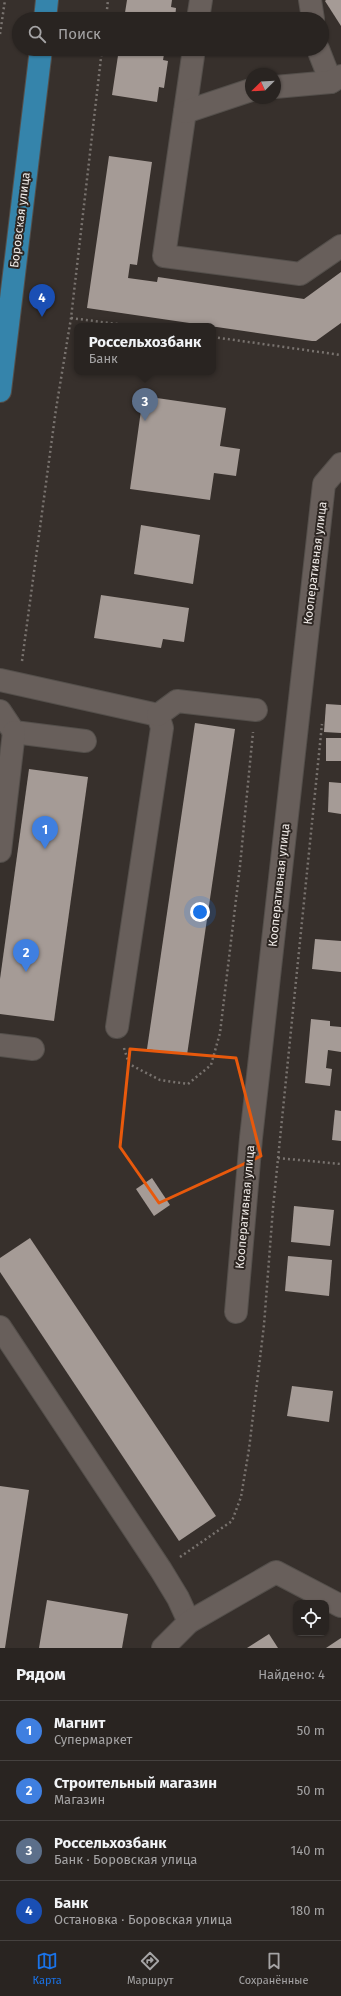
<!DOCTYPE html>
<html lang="ru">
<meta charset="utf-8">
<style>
body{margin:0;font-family:"Fira Sans",sans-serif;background:#35302e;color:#f1f3f6}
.controls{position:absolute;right:12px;bottom:12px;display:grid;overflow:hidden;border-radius:8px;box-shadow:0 1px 3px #0004}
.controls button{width:36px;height:36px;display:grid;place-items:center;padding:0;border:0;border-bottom:1px solid #45413f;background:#292421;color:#f1f3f6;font:20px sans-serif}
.compass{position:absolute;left:245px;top:68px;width:36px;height:36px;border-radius:50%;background:#292421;box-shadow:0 1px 3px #0004;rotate:246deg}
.you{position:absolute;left:200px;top:912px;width:14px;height:14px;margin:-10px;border:3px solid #fff;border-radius:50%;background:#1a73e8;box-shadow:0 0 0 6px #1a73e833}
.badge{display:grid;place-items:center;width:26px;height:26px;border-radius:50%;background:#1a73e8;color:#fff;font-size:13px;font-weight:700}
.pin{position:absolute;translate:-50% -33px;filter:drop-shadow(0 1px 2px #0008)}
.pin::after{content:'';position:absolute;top:21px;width:14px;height:12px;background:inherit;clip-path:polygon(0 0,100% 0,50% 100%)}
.popup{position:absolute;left:74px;top:323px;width:142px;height:52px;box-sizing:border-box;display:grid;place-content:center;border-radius:8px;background:#292421;filter:drop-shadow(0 1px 3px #0005);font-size:13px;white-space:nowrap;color:#a5a4a5}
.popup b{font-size:15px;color:#f1f3f6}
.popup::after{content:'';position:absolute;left:50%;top:100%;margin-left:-8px;border:8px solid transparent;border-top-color:#292421}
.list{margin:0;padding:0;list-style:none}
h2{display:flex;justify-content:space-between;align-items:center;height:52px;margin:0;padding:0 16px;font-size:17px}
h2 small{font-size:13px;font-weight:400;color:#a5a4a5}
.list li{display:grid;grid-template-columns:26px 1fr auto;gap:12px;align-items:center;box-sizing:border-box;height:60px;padding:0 16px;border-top:1px solid #45413f}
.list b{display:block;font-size:15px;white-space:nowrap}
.list p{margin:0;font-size:13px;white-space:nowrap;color:#a5a4a5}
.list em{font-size:13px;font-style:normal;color:#a5a4a5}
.icon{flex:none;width:22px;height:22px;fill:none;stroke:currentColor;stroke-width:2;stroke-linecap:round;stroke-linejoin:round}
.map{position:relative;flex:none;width:341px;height:1648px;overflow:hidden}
.search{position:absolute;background:#292421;box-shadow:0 1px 3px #0004;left:12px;right:12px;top:12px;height:44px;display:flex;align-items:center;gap:10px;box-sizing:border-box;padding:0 14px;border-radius:22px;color:#a5a4a5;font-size:15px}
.sheet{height:292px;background:#292421}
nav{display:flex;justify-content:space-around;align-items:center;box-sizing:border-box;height:56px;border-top:1px solid #45413f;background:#292421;font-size:11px;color:#a5a4a5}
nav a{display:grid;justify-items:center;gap:2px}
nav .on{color:#1a73e8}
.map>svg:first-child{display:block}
.building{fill:#a59b96}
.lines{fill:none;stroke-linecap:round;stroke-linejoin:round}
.minor-casing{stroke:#544f4b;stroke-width:24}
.major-casing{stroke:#544f4b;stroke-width:24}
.path{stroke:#79736f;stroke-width:2.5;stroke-dasharray:2 3;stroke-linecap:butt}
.minor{stroke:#685f5b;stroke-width:22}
.major{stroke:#3584ab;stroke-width:22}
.marked{fill:none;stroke:#e8590c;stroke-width:3;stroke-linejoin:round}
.labels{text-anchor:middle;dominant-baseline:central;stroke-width:4;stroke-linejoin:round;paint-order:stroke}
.street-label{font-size:12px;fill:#efeae7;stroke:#2d2622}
</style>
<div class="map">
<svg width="341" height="1648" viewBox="0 0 341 1648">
<rect width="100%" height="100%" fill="#37302c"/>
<g class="building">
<polygon points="127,0 172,0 171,7 176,8 175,19 124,19"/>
<polygon points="326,0 341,0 341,26 325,1"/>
<polygon points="119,49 165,49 163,60 168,61 164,88 159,87 157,102 112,95"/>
<polygon points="109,156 152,162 137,265 130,264 128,278 157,282 158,277 304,299 341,272 341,323 316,341 312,341 87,308"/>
<polygon points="143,396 226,408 220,446 240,449 236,476 214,473 210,500 130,489"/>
<polygon points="141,525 200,535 193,584 134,574"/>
<polygon points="101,595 189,608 184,642 163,639 161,648 94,638"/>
<polygon points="326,704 341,705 341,733 324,732"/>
<polygon points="195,723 235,729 187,1055 147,1049"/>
<rect x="326" y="738" width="15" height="23"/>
<polygon points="29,769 88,777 54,1021 0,1014 0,979"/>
<polygon points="329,782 341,783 341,814 328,812"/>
<polygon points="315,939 341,941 341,972 312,969"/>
<polygon points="311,1019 330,1021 330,1026 341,1027 341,1052 328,1050 326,1068 332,1069 330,1086 305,1083"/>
<polygon points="335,1110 341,1111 341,1141 332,1140"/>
<polygon points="152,1178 170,1205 154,1216 136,1189"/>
<polygon points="294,1206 334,1210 330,1246 291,1242"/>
<polygon points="30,1238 216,1516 179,1541 0,1272 0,1258"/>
<polygon points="288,1256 332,1260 329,1296 285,1291"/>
<polygon points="292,1386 333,1391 329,1422 287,1416"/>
<polygon points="0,1486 29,1490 5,1648 0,1648"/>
<polygon points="47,1600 128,1614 122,1648 39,1648"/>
<polygon points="269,1634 278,1648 247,1648"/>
<polygon points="341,1638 341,1648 326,1648"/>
</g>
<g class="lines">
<defs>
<g id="minor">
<polyline points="310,0 313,19"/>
<polyline points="198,19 201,0"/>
<polyline points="194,49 164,256 300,274 341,246"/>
<polyline points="318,49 331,82"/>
<polyline points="275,87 331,82 341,76"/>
<polyline points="185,112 251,90"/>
<polyline points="0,680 158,715 162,728 117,1027"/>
<polyline points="0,711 14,732 85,741"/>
<polyline points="158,715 177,701 256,710"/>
<polyline points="0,851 14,732"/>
<polyline points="0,1045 33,1049"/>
<polyline points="236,1312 251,1138 324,484 341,464"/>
<polyline points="0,1327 161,1570 178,1598 189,1622"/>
<polyline points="163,1648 189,1622 276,1572 341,1606"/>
</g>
<g id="major">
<polyline points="45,19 47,0"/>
<polyline points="0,391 41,49"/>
</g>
</defs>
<use href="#minor" class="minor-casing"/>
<use href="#major" class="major-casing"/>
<g class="path">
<polyline points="106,19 108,0"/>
<polyline points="0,34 5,0"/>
<polyline points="71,318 132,326"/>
<polyline points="213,337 341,355"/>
<polyline points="22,661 56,409 71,318 102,49"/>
<polyline points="124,1048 129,1064 160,1080 188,1084 211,1065 220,1033 240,866 253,732"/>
<polyline points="278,1158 341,1164"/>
<polyline points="180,1557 232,1521 241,1497 249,1449 264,1325 273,1208 322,724"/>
</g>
<use href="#minor" class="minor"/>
<use href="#major" class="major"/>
</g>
<path class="marked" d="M130,1049L236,1058L261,1156L159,1203L120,1147Z"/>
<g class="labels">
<g class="street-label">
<text transform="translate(20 220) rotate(-83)">Боровская улица</text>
<text transform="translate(315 563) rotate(-83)">Кооперативная улица</text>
<text transform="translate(279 885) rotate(-84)">Кооперативная улица</text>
<text transform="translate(245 1207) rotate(-85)">Кооперативная улица</text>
</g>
</g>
</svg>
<div class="controls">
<button><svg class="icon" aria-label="locate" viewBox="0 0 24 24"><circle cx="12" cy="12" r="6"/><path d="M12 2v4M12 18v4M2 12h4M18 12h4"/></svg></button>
</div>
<svg class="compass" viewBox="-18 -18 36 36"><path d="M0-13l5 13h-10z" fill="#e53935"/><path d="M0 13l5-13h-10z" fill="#a5a4a5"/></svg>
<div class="you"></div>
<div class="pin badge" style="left:45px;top:849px;background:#3f7fe0">1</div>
<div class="pin badge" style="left:26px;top:972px;background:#3f7fe0">2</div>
<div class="pin badge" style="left:145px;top:421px;background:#5c6f8a">3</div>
<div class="popup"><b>Россельхозбанк</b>Банк</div>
<div class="pin badge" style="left:42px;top:317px;background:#1a4fb4">4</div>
<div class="search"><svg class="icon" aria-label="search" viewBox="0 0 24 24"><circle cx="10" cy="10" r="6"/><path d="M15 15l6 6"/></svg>Поиск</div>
</div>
<section class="sheet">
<h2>Рядом<small>Найдено: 4</small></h2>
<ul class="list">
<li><span class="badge" style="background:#3f7fe0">1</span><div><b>Магнит</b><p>Супермаркет</p></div><em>50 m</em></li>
<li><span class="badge" style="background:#3f7fe0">2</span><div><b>Строительный магазин</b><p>Магазин</p></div><em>50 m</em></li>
<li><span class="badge" style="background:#5c6f8a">3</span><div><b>Россельхозбанк</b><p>Банк · Боровская улица</p></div><em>140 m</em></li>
<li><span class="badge" style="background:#1a4fb4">4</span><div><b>Банк</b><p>Остановка · Боровская улица</p></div><em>180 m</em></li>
</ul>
</section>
<nav>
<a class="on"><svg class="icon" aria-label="map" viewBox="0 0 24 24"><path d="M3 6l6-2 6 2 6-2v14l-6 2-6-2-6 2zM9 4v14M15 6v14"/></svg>Карта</a>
<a><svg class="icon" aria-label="directions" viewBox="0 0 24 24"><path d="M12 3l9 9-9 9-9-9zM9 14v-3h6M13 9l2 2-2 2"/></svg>Маршрут</a>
<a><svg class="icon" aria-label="saved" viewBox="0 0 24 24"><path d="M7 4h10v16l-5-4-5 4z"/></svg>Сохранённые</a>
</nav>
